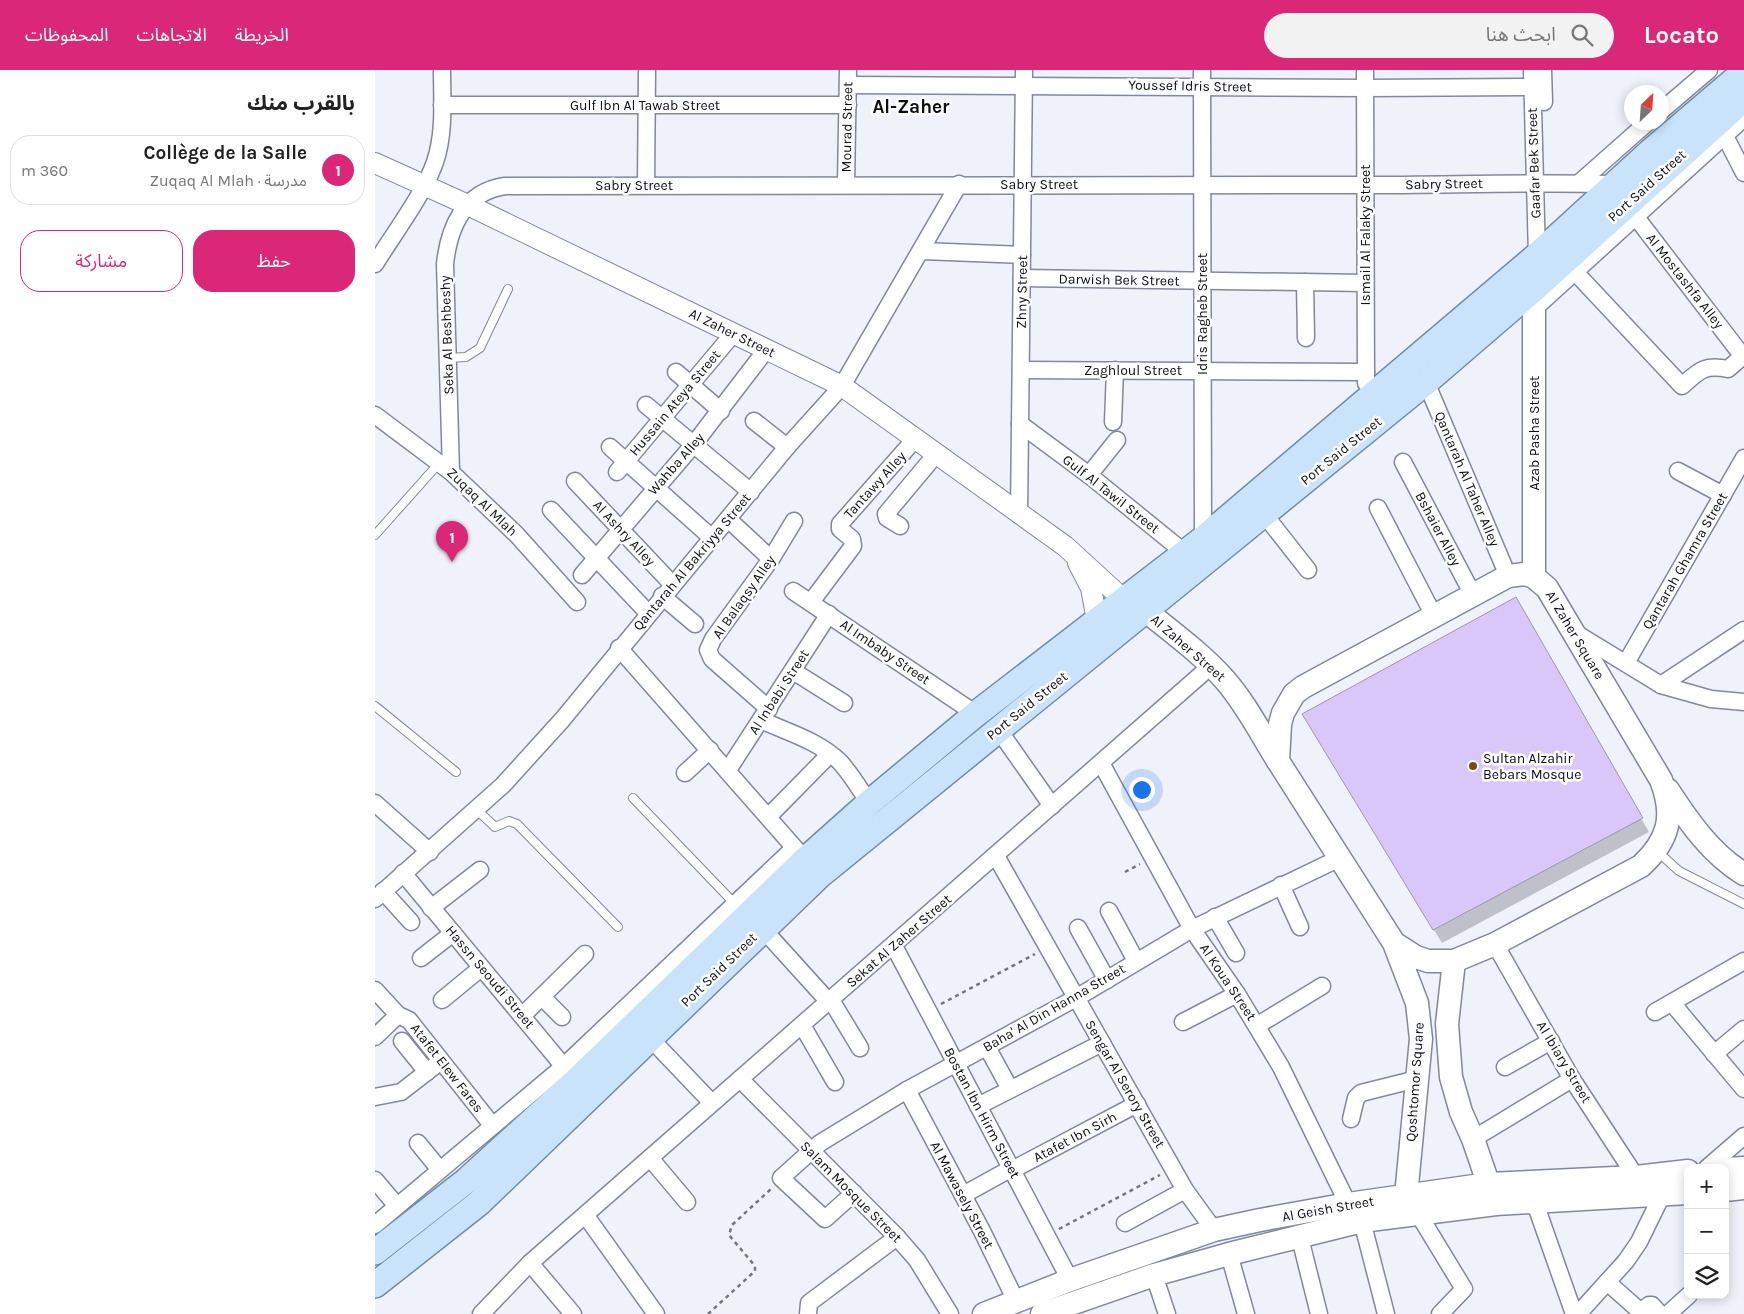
<!DOCTYPE html>
<html lang="ar">
<meta charset="utf-8">
<style>
body{margin:0;font-family:Karla,"Noto Sans Arabic",sans-serif;background:#f2f2f2;color:#222;direction:rtl}
.controls{position:absolute;right:15px;bottom:15px;display:grid;overflow:hidden;border-radius:10px;box-shadow:0 2px 12px #0003}
.controls button{width:45px;height:45px;display:grid;place-items:center;padding:0;border:0;border-bottom:1px solid #e0e0e0;background:#fff;color:#222;font:25px sans-serif}
.compass{position:absolute;left:1249px;top:15px;width:45px;height:45px;border-radius:50%;background:#fff;box-shadow:0 2px 12px #0003;rotate:25deg}
.you{position:absolute;left:766px;top:719px;width:18px;height:18px;margin:-12px;border:4px solid #fff;border-radius:50%;background:#1a73e8;box-shadow:0 0 0 8px #1a73e833}
.badge{display:grid;place-items:center;width:32px;height:32px;border-radius:50%;background:#db2777;color:#fff;font-size:16px;font-weight:700}
.pin{position:absolute;translate:-50% -41px;filter:drop-shadow(0 1px 2px #0008)}
.pin::after{content:'';position:absolute;top:26px;width:18px;height:15px;background:inherit;clip-path:polygon(0 0,100% 0,50% 100%)}
.list{margin:0;padding:0;list-style:none}
h2{display:flex;justify-content:space-between;align-items:center;height:65px;margin:0;padding:0 20px;font-size:21px}
h2 small{font-size:16px;font-weight:400;color:#767676}
.list li{display:grid;grid-template-columns:32px 1fr auto;gap:15px;align-items:center;box-sizing:border-box;height:70px;margin:0 10px 10px;padding:0 10px;border:1px solid #e0e0e0;border-radius:20px}
.list b{display:block;font-size:19px;white-space:nowrap}
.list p{margin:0;font-size:16px;white-space:nowrap;color:#767676}
.list em{font-size:16px;font-style:normal;color:#767676}
.actions{display:flex;gap:10px;padding:15px 20px}
.actions a{flex:1;padding:11px 0;border:1px solid #db2777;border-radius:20px;text-align:center;font-size:18px;color:#db2777}
.actions .main{background:#db2777;color:#fff}
.icon{flex:none;width:28px;height:28px;fill:none;stroke:currentColor;stroke-width:2;stroke-linecap:round;stroke-linejoin:round}
.map{position:relative;flex:none;width:1369px;height:1244px;overflow:hidden;direction:ltr}
header{display:flex;align-items:center;gap:30px;box-sizing:border-box;height:70px;padding:0 25px;background:#db2777;color:#fff}
header strong{font-size:24px}
nav{display:flex;gap:28px;margin-inline-start:auto;font-size:18px}
.search{width:350px;height:45px;background:#f2f2f2;display:flex;align-items:center;gap:12px;box-sizing:border-box;padding:0 18px;border-radius:28px;color:#767676;font-size:19px}
main{display:flex}
aside{flex:1;background:#fff}
.map>svg:first-child{display:block}
.shadow{fill:#0003}
.building{fill:#dac7f9;stroke:#9e96ab}
.lines{fill:none;stroke-linecap:round;stroke-linejoin:round}
.service-casing{stroke:#82889c;stroke-width:10}
.minor-casing{stroke:#82889c;stroke-width:19}
.tertiary-casing{stroke:#82889c;stroke-width:22}
.secondary-casing{stroke:#82889c;stroke-width:25}
.primary-casing{stroke:#6f8ca7;stroke-width:28}
.path{stroke:#74767e;stroke-width:2.5;stroke-dasharray:4 4;stroke-linecap:butt}
.service{stroke:#fff;stroke-width:8}
.minor{stroke:#fff;stroke-width:16}
.tertiary{stroke:#fff;stroke-width:20}
.secondary{stroke:#fff;stroke-width:22}
.primary{stroke:#c9e3fa;stroke-width:25}
.poi-dot{fill:#844606;stroke:#fff;stroke-width:2}
.labels{text-anchor:middle;dominant-baseline:central;stroke-width:5;stroke-linejoin:round;paint-order:stroke}
.street-label{font-size:14px;fill:#0b0d14;stroke:#fff}
.poi-label{font-size:14px;fill:#0b0d14;stroke:#fff;text-anchor:start}
.district-label{font-size:19px;font-weight:bold;fill:#0b0d14;stroke:#fff}
</style>
<header>
<strong>Locato</strong>
<div class="search"><svg class="icon" aria-label="search" viewBox="0 0 24 24"><circle cx="10" cy="10" r="6"/><path d="M15 15l6 6"/></svg>ابحث هنا</div>
<nav><a>الخريطة</a><a>الاتجاهات</a><a>المحفوظات</a></nav>
</header>
<main>
<div class="map">
<svg width="1369" height="1244" viewBox="0 0 1369 1244">
<rect width="100%" height="100%" fill="#eff1fb"/>
<polygon class="shadow" points="1140,529 1274,762 1067,873 937,659"/>
<polygon class="building" points="1141,527 1268,748 1058,860 927,644"/>
<g class="lines">
<defs>
<g id="service">
<polyline points="72,288 91,287 105,278 133,219"/>
<polyline points="0,465 65,392"/>
<polyline points="0,636 81,702"/>
<polyline points="258,728 361,835"/>
<polyline points="102,740 120,757 134,751 142,754 243,857"/>
<polyline points="1282,781 1304,801 1369,834"/>
</g>
<g id="minor">
<polyline points="827,0 828,469 831,472"/>
<polyline points="990,0 991,313"/>
<polyline points="1157,0 1162,186"/>
<polyline points="1168,0 1169,32"/>
<polyline points="473,15 990,18 1157,17"/>
<polyline points="67,35 473,35"/>
<polyline points="1286,41 1334,0"/>
<polyline points="1350,66 1369,103"/>
<polyline points="1204,113 1273,52"/>
<polyline points="271,115 272,0"/>
<polyline points="471,115 473,0"/>
<polyline points="1254,138 1369,288"/>
<polyline points="547,181 647,185"/>
<path d="M0,194C18,165 50,122 60,92C70,63 67,29 67,0"/>
<path d="M1200,202L1307,316C1324,301 1329,294 1353,299L1368,286"/>
<polyline points="647,208 990,213"/>
<polyline points="930,212 931,268"/>
<polyline points="1160,238 1369,48"/>
<polyline points="646,300 991,302"/>
<polyline points="301,302 346,341"/>
<polyline points="1051,312 1133,506"/>
<polyline points="271,335 376,422"/>
<polyline points="0,345 76,402 142,465 202,532"/>
<polyline points="379,351 412,377"/>
<polyline points="738,352 740,300"/>
<polyline points="645,354 714,405 810,483 815,490"/>
<polyline points="235,377 337,468"/>
<polyline points="1028,392 1098,525"/>
<polyline points="1303,401 1348,425"/>
<path d="M76,402L70,194C74,157 89,122 130,116C416,115 702,115 989,115C1073,115 1156,112 1240,114"/>
<polyline points="242,402 358,264"/>
<polyline points="714,405 742,370"/>
<polyline points="200,411 297,514"/>
<polyline points="1003,438 1059,546"/>
<polyline points="176,440 273,543"/>
<polyline points="889,444 933,500"/>
<polyline points="644,445 649,0"/>
<polyline points="353,449 396,489"/>
<polyline points="525,456 512,448 511,444 562,383"/>
<polyline points="207,505 319,374 391,280"/>
<polyline points="418,521 601,644"/>
<polyline points="287,526 320,554"/>
<polyline points="436,532 478,476 477,469 465,459 465,454 541,368"/>
<polyline points="1199,562 1286,615 1336,629 1369,632"/>
<polyline points="244,578 426,785"/>
<polyline points="1251,593 1369,388"/>
<polyline points="418,601 469,633"/>
<polyline points="1286,615 1369,560"/>
<polyline points="394,639 337,589 333,580 338,569 396,489 419,451"/>
<path d="M386,650C412,662 444,671 465,692C476,704 485,719 494,733"/>
<polyline points="623,659 677,736"/>
<polyline points="726,693 817,859 862,924 906,997 973,1134"/>
<polyline points="353,700 454,544"/>
<polyline points="310,703 335,680"/>
<polyline points="0,733 55,782"/>
<polyline points="393,747 455,684"/>
<polyline points="621,786 810,1120 839,1160"/>
<polyline points="28,803 195,1004"/>
<polyline points="906,815 925,857"/>
<polyline points="8,821 36,852"/>
<polyline points="0,829 128,715 187,650 412,377 467,316 584,114"/>
<polyline points="56,838 105,800"/>
<polyline points="734,841 761,891"/>
<polyline points="840,847 861,883"/>
<polyline points="387,858 454,932"/>
<polyline points="703,858 732,910"/>
<polyline points="1120,874 1197,1009 1261,1107"/>
<polyline points="519,876 695,1210"/>
<polyline points="46,888 78,863"/>
<polyline points="0,920 23,945 0,967"/>
<polyline points="167,927 187,947"/>
<polyline points="67,930 106,898"/>
<polyline points="456,930 485,978"/>
<polyline points="1297,933 1369,1019"/>
<polyline points="1280,942 1369,891"/>
<polyline points="23,945 34,950 117,1055"/>
<polyline points="147,946 210,884"/>
<polyline points="808,952 862,924"/>
<polyline points="427,955 460,1012"/>
<polyline points="883,955 947,916"/>
<polyline points="274,967 337,1033"/>
<polyline points="27,971 52,1002"/>
<polyline points="612,977 635,1019"/>
<polyline points="1339,984 1369,959"/>
<polyline points="1130,997 1176,971"/>
<polyline points="365,1009 522,1167 542,1190 575,1244"/>
<polyline points="532,1020 607,1161 641,1231"/>
<polyline points="0,1027 26,1022 66,991"/>
<polyline points="603,1036 727,973"/>
<polyline points="976,1049 981,1028 986,1023 1042,1009"/>
<polyline points="1098,1069 1197,1009"/>
<polyline points="43,1073 65,1100"/>
<polyline points="275,1088 312,1132"/>
<polyline points="1332,1098 1369,1066"/>
<polyline points="637,1100 762,1034"/>
<polyline points="0,1110 22,1136"/>
<polyline points="479,1123 450,1149 406,1108 445,1073 532,1020 701,928 817,859 965,788"/>
<polyline points="588,1125 637,1098"/>
<polyline points="1160,1133 1199,1244"/>
<polyline points="1044,1145 1089,1219 1065,1244"/>
<polyline points="211,1146 281,1244"/>
<polyline points="987,1151 1011,1244"/>
<polyline points="750,1153 810,1120"/>
<polyline points="0,1155 189,996 419,778"/>
<polyline points="925,1168 944,1244"/>
<polyline points="854,1184 871,1244"/>
<polyline points="155,1193 198,1244"/>
<polyline points="779,1205 792,1244"/>
<polyline points="1232,1212 1266,1242"/>
<polyline points="106,1244 155,1193 837,595"/>
<polyline points="433,1244 434,1233 522,1167"/>
<polyline points="1203,1244 1251,1191 1264,1172 1287,1125"/>
<polyline points="1264,1244 1274,1235 1277,1235 1285,1244"/>
<polyline points="1293,1244 1314,1225"/>
</g>
<g id="tertiary">
<polyline points="0,93 93,135 467,316 690,476 749,530"/>
<polyline points="703,493 716,518 722,550"/>
</g>
<g id="secondary">
<polyline points="1159,507 1159,219"/>
<path d="M771,541C798,563 827,584 850,610C871,634 886,664 903,691"/>
<path d="M1293,720C1314,752 1336,784 1369,804"/>
<path d="M1019,873L1041,887L1053,891H1079L1120,874L1266,796C1294,770 1300,746 1286,710L1172,518L1159,507L1150,504L1133,506L928,617L919,624L908,643L905,654L903,691L1019,873L1042,933L1046,969L1031,1126"/>
<polyline points="1079,891 1072,954 1076,1007 1086,1042 1098,1069 1118,1127"/>
<polyline points="1350,1099 1369,1098"/>
<polyline points="1350,1120 1369,1118"/>
<polyline points="609,1244 695,1210 839,1160 885,1150 973,1134 1113,1114 1261,1107 1313,1101"/>
<polyline points="667,1244 779,1205 854,1184 987,1151 1121,1134 1313,1123"/>
</g>
<g id="primary">
<polyline points="0,1182 91,1111 201,1011 430,790 494,733 601,644 828,469 1158,189 1275,82 1369,2"/>
<polyline points="0,1215 104,1133 445,805 1051,312 1159,219 1369,29"/>
</g>
</defs>
<use href="#service" class="service-casing"/>
<use href="#minor" class="minor-casing"/>
<use href="#tertiary" class="tertiary-casing"/>
<use href="#secondary" class="secondary-casing"/>
<use href="#primary" class="primary-casing"/>
<g class="path">
<polyline points="750,802 765,794"/>
<polyline points="566,934 660,884"/>
<polyline points="684,1159 785,1105"/>
<polyline points="333,1244 380,1201 380,1196 354,1165 357,1155 396,1119"/>
</g>
<use href="#service" class="service"/>
<use href="#minor" class="minor"/>
<use href="#tertiary" class="tertiary"/>
<use href="#secondary" class="secondary"/>
<use href="#primary" class="primary"/>
</g>
<circle class="poi-dot" cx="1098" cy="696" r="5"/>
<g class="labels">
<g class="street-label">
<text transform="translate(815 16) rotate(1)">Youssef Idris Street</text>
<text x="270" y="35">Gulf Ibn Al Tawab Street</text>
<text transform="translate(472 57) rotate(-89)">Mourad Street</text>
<text transform="translate(1159 93) rotate(-92)">Gaafar Bek Street</text>
<text x="664" y="114">Sabry Street</text>
<text transform="translate(1069 114) rotate(-1)">Sabry Street</text>
<text x="259" y="115">Sabry Street</text>
<text transform="translate(1272 116) rotate(-42)">Port Said Street</text>
<text transform="translate(990 165) rotate(-90)">Ismail Al Falaky Street</text>
<text transform="translate(744 210) rotate(1)">Darwish Bek Street</text>
<text transform="translate(1310 211) rotate(52)">Al Mostashfa Alley</text>
<text transform="translate(647 222) rotate(-89)">Zhny Street</text>
<text transform="translate(827 244) rotate(-90)">Idris Ragheb Street</text>
<text transform="translate(357 263) rotate(26)">Al Zaher Street</text>
<text transform="translate(72 265) rotate(-92)">Seka Al Beshbeshy</text>
<text x="758" y="300">Zaghloul Street</text>
<text transform="translate(300 333) rotate(-50)">Hussain Ateya Street</text>
<text transform="translate(1159 363) rotate(-90)">Azab Pasha Street</text>
<text transform="translate(966 381) rotate(-39)">Port Said Street</text>
<text transform="translate(301 394) rotate(-49)">Wahba Alley</text>
<text transform="translate(1092 409) rotate(67)">Qantarah Al Taher Alley</text>
<text transform="translate(500 415) rotate(-48)">Tantawy Alley</text>
<text transform="translate(736 424) rotate(38)">Gulf Al Tawil Street</text>
<text transform="translate(107 432) rotate(44)">Zuqaq Al Mlah</text>
<text transform="translate(1063 459) rotate(62)">Bshaier Alley</text>
<text transform="translate(249 463) rotate(47)">Al Ashry Alley</text>
<text transform="translate(1310 491) rotate(-60)">Qantarah Ghamra Street</text>
<text transform="translate(317 492) rotate(-50)">Qantarah Al Bakriyya Street</text>
<text transform="translate(369 527) rotate(-55)">Al Balaqsy Alley</text>
<text transform="translate(1200 565) rotate(59)">Al Zaher Square</text>
<text transform="translate(813 578) rotate(41)">Al Zaher Street</text>
<text transform="translate(510 582) rotate(34)">Al Imbaby Street</text>
<text transform="translate(404 622) rotate(-57)">Al Inbabi Street</text>
<text transform="translate(652 636) rotate(-39)">Port Said Street</text>
<text transform="translate(524 871) rotate(-41)">Sekat Al Zaher Street</text>
<text transform="translate(344 900) rotate(-44)">Port Said Street</text>
<text transform="translate(115 907) rotate(50)">Hassn Seoudi Street</text>
<text transform="translate(853 912) rotate(56)">Al Koua Street</text>
<text transform="translate(679 938) rotate(-30)">Baha' Al Din Hanna Street</text>
<text transform="translate(1189 992) rotate(59)">Al Ibiary Street</text>
<text transform="translate(72 998) rotate(52)">Atafet Elew Fares</text>
<text transform="translate(1040 1012) rotate(-86)">Qoshtomor Square</text>
<text transform="translate(750 1014) rotate(60)">Sengar Al Serory Street</text>
<text transform="translate(607 1043) rotate(62)">Bostan Ibn Hirm Street</text>
<text transform="translate(700 1067) rotate(-28)">Atafet Ibn Sirh</text>
<text transform="translate(476 1122) rotate(45)">Salam Mosque Street</text>
<text transform="translate(587 1125) rotate(62)">Al Mawasely Street</text>
<text transform="translate(953 1139) rotate(-10)">Al Geish Street</text>
</g>
<g class="poi-label">
<text x="1108" y="688">Sultan Alzahir<tspan x="1108" dy="16">Bebars Mosque</tspan></text>
</g>
<g class="district-label">
<text x="536" y="37">Al-Zaher</text>
</g>
</g>
</svg>
<div class="controls">
<button>+</button>
<button>−</button>
<button><svg class="icon" aria-label="layers" viewBox="0 0 24 24"><path d="M12 4l9 5-9 5-9-5zM3 14l9 5 9-5"/></svg></button>
</div>
<svg class="compass" viewBox="-18 -18 36 36"><path d="M0-13l5 13h-10z" fill="#e53935"/><path d="M0 13l5-13h-10z" fill="#767676"/></svg>
<div class="you"></div>
<div class="pin badge" style="left:77px;top:492px">1</div>
</div>
<aside>
<h2>بالقرب منك<small></small></h2>
<ul class="list">
<li><span class="badge">1</span><div><b>Collège de la Salle</b><p>مدرسة · Zuqaq Al Mlah</p></div><em>360 m</em></li>
</ul>
<div class="actions"><a class="main">حفظ</a><a>مشاركة</a></div>
</aside>
</main>
